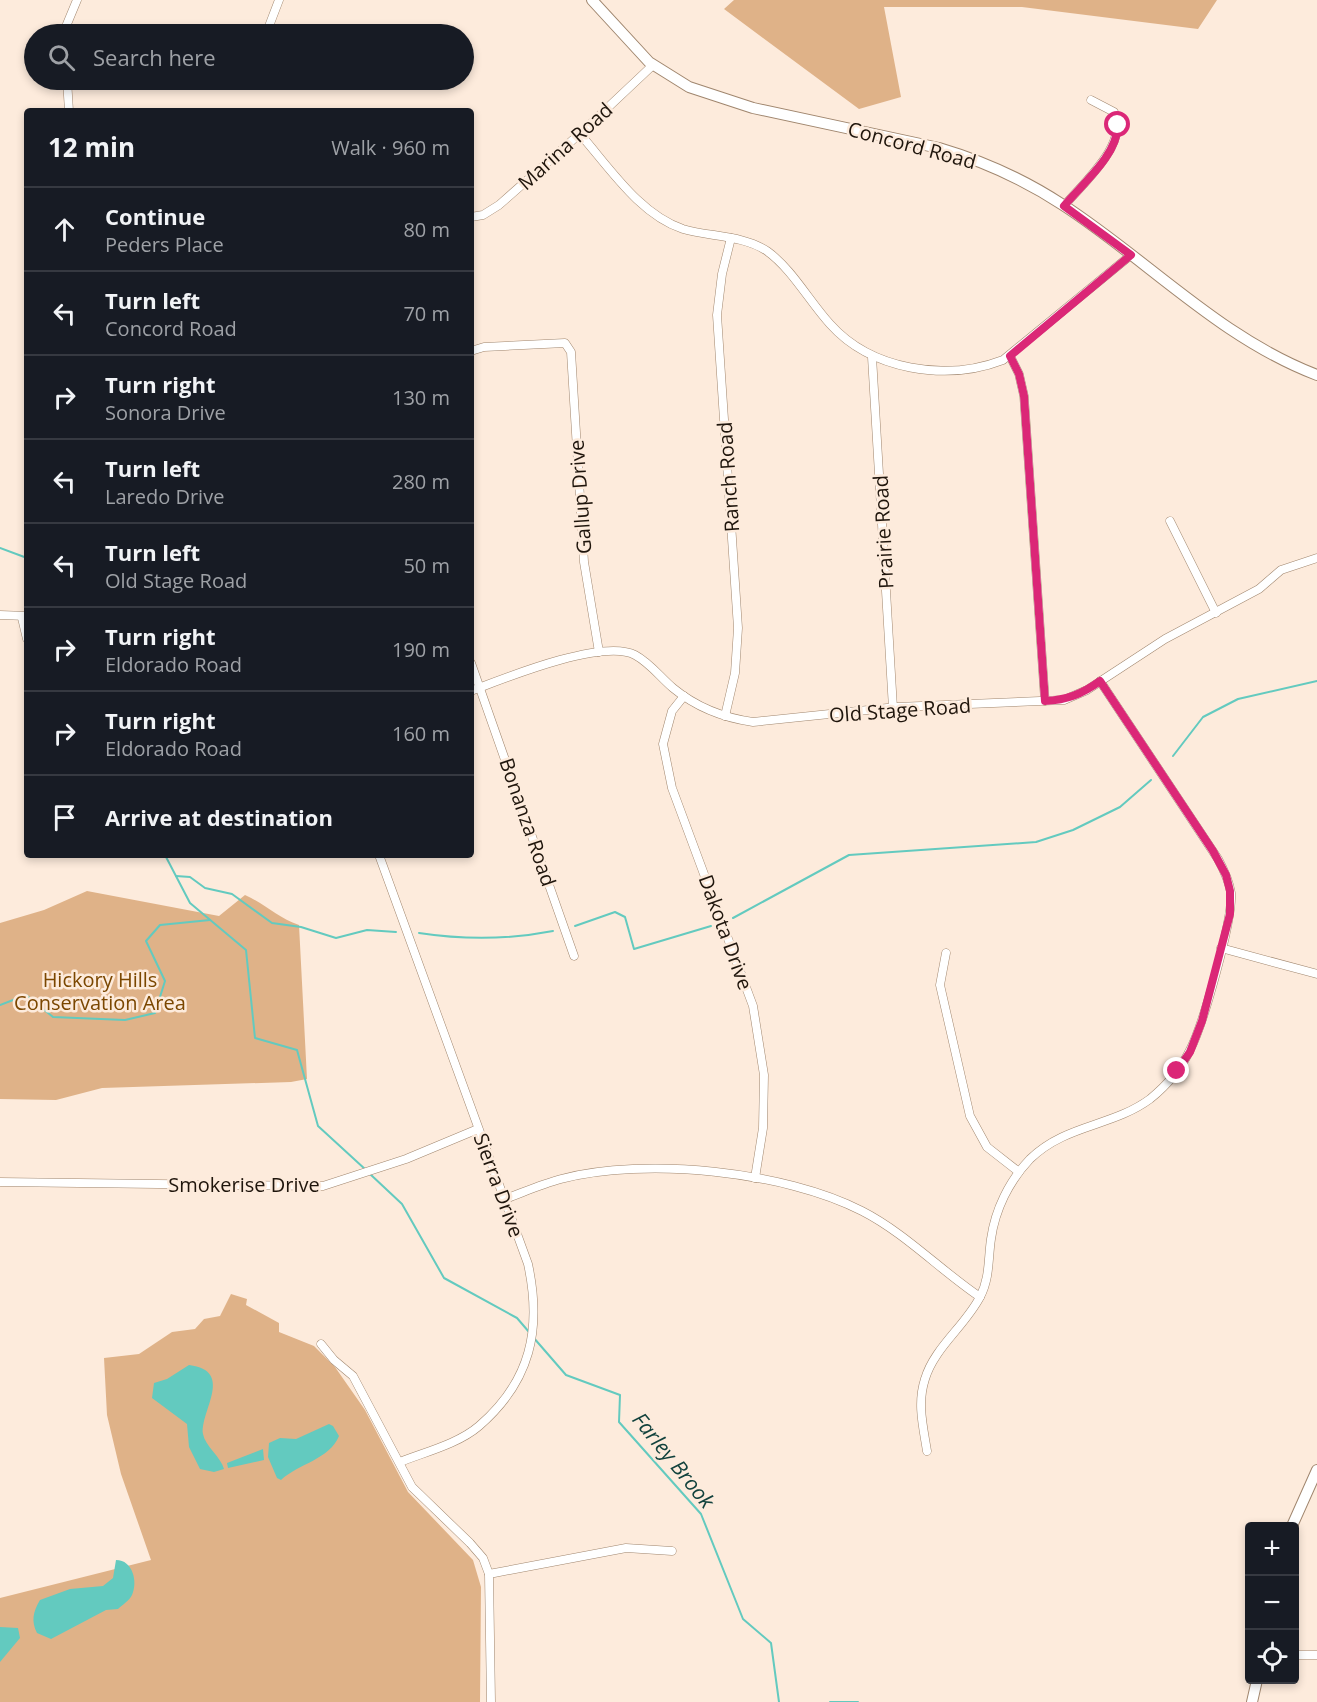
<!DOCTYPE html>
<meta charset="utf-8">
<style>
body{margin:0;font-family:"Open Sans",sans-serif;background:#20242c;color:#f1f3f6}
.controls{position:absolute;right:18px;bottom:18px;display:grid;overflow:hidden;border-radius:6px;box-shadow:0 3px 9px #0003}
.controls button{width:54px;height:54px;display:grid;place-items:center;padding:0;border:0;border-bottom:2px solid #363941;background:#171b24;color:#f1f3f6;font:30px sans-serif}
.stop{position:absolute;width:18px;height:18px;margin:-14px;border:4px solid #db2777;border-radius:50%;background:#fff}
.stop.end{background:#db2777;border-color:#fff;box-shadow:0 2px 6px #0008}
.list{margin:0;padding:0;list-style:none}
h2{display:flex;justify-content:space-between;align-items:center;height:78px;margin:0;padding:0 24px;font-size:26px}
h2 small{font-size:20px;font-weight:400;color:#9ea1a6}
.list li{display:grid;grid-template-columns:39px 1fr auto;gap:18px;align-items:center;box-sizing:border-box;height:84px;padding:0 24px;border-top:2px solid #363941}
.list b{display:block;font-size:22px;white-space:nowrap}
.list p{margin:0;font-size:20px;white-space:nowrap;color:#9ea1a6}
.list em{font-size:20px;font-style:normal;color:#9ea1a6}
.icon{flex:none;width:33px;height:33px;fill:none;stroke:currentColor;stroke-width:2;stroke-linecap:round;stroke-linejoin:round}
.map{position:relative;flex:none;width:1317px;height:1702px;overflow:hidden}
.search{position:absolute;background:#171b24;box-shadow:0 3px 9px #0003;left:24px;top:24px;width:450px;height:66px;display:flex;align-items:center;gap:15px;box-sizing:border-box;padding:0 21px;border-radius:33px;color:#9ea1a6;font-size:22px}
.panel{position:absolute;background:#171b24;box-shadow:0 3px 9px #0003;left:24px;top:108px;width:450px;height:750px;border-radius:6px}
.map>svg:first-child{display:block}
.green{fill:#dfb288}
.water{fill:#63cabf}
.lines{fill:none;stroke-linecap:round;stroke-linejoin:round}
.stream{stroke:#63cabf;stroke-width:2}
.minor-casing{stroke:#a0866e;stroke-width:9}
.secondary-casing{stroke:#a0866e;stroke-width:12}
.minor{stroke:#fff;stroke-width:8}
.secondary{stroke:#fff;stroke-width:10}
.route{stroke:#db2777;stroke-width:8}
.labels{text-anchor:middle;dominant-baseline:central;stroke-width:5;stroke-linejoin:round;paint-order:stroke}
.street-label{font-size:20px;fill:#1f150c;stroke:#fdebdc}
.park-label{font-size:20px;fill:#7b4700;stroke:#fdebdc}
.water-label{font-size:21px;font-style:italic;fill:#12423d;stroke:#fdebdc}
</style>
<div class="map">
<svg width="1317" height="1702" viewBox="0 0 1317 1702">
<rect width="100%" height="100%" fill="#fdebdc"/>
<g class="green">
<polygon points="734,0 1217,0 1198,29 1022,7 884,7 901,97 859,109 724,9"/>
<path d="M87,891L219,916L245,895C265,904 278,918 299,925L307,1079L291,1082L102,1088L56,1100L0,1099V923L44,910Z"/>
<polygon points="231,1294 247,1299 246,1305 279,1323 279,1332 314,1346 335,1367 365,1410 408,1492 473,1560 481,1587 480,1702 0,1702 0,1598 151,1560 121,1474 107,1415 104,1358 139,1354 172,1332 195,1329 204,1319 220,1316"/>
</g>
<g class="water">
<path d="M189,1365C235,1371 200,1411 203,1434C205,1446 221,1457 224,1469L214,1472L200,1469L189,1447L187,1424L152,1398L154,1383L167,1379Z"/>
<path d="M329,1424L333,1426L339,1436C330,1459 298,1464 281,1480L277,1478L268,1457L269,1443L280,1438L296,1439Z"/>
<polygon points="263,1449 264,1460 228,1468 227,1463"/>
<path d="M116,1560C133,1560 138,1582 132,1595C129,1601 122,1605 118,1609L106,1610L51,1639L37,1633C31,1621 33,1612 40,1600L70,1589L103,1586L113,1578Z"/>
<polygon points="0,1627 18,1628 20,1638 0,1662"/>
</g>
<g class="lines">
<g class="stream">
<polyline points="0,548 27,558"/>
<polyline points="1173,756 1203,717 1238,699 1317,681"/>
<polyline points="165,855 190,903 246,950 255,1038 297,1050 318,1126 366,1170"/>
<polyline points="176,876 190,877 205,888 232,894 272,923 301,927 336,938 367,930 396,932"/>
<polyline points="733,918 849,855 1036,842 1073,830 1120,807 1151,780"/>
<polyline points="575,926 615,912 625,917 634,949 711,926"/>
<path d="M419,933C465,940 507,940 553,931"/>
<polyline points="0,1005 26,995 53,1017 125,1020 155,1013 165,981 146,941 160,925 210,920"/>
<polyline points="370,1174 402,1204 444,1278 517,1318 529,1332"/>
<polyline points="533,1337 566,1375 620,1395 619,1422 701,1514 743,1619 771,1643 779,1702"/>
<polyline points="830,1702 858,1702"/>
</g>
<defs>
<g id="minor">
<polyline points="66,34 67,24 77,0"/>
<polyline points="266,34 279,0"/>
<polyline points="67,80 69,111"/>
<path d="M580,134C609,167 640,215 683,229C710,237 743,235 767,251C792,269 809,301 830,324C871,370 946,382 1003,360L1131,255"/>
<path d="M1064,206C1083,183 1130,143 1114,112L1091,100"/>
<polyline points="471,217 483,215 499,205 584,130 653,65"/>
<polyline points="471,351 484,347 565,343 571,352 584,562 599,652"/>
<polyline points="1010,356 1019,374 1024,396 1045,701"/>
<polyline points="872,357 893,708"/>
<polyline points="1170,521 1216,613"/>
<polyline points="0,615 27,616"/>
<polyline points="22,618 27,639"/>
<polyline points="471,663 574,956"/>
<path d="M471,691C505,678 603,638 635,655C650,663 660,677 673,688C696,707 725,718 753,722L897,707L1064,700L1087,690L1165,639L1259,589L1281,570L1317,558"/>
<polyline points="684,696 672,711 663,744 672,788 753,1006 764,1075 763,1128 755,1178"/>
<polyline points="725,716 735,673 738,628 717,315 722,274 731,238"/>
<path d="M379,855L528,1264C542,1329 531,1381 479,1426C458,1444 425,1452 400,1462"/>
<polyline points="1221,948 1317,974"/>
<polyline points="946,953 940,985 970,1116 987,1147 1019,1172"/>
<polyline points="0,1182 323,1186 406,1159 478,1129"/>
<path d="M505,1199C524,1192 542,1184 561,1179C645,1157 785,1171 862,1211C905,1233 940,1270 980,1297"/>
<polyline points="321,1344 334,1360 353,1376 412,1487 470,1543 483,1558 489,1574 491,1702"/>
<path d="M927,1451C923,1426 917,1403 925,1379C934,1348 965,1326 980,1297C990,1278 988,1259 991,1239C995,1210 1009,1181 1030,1159C1066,1124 1112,1127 1150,1099C1166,1086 1181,1069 1190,1050C1203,1025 1233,920 1231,893C1229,881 1224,870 1218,859L1100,681"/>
<polyline points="489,1574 626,1548 672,1551"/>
<polyline points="1294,1655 1317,1655"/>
</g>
<g id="secondary">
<path d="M592,0L649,62L689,87L753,108L939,148C983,161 1025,180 1063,205C1149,261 1220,338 1317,375"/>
<polyline points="1292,1526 1317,1470"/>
<polyline points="1252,1702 1257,1680"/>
</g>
</defs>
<use href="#minor" class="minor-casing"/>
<use href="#secondary" class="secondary-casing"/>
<use href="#minor" class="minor"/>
<use href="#secondary" class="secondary"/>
</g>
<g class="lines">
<path class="route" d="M1118,125C1117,156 1083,183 1064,206L1131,255L1010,356L1019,374L1024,396L1045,701C1067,700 1082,694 1100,681L1213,851L1226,875L1230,891V914L1202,1021L1190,1052L1177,1071"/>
</g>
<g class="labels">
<g class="street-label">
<text transform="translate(912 145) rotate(15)">Concord Road</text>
<text transform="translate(565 146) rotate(-42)">Marina Road</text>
<text transform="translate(728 477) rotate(-94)">Ranch Road</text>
<text transform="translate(580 497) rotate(-94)">Gallup Drive</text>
<text transform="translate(883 532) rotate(-93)">Prairie Road</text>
<text transform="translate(900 710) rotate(-4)">Old Stage Road</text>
<text transform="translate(528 822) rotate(71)">Bonanza Road</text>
<text transform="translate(726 932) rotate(70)">Dakota Drive</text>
<text x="244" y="1184">Smokerise Drive</text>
<text transform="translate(499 1185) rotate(70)">Sierra Drive</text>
</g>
<g class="park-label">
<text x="100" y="979">Hickory Hills<tspan x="100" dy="23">Conservation Area</tspan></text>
</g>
<g class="water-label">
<text transform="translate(674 1460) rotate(51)">Farley Brook</text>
</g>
</g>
</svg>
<div class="controls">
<button>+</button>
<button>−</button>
<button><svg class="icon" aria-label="locate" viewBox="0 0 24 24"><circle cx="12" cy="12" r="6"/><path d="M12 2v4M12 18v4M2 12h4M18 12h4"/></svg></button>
</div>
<div class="stop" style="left:1118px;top:125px"></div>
<div class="stop end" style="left:1177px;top:1071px"></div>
<div class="search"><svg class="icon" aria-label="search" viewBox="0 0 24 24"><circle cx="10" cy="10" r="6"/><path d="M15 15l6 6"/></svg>Search here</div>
<section class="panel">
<h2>12 min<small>Walk · 960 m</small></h2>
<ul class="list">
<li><svg class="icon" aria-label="ahead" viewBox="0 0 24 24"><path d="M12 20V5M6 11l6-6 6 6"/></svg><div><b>Continue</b><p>Peders Place</p></div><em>80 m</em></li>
<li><svg class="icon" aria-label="left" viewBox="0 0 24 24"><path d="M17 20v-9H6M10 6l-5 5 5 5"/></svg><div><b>Turn left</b><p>Concord Road</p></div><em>70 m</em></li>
<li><svg class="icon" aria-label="right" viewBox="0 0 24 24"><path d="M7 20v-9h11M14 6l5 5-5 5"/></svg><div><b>Turn right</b><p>Sonora Drive</p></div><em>130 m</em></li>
<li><svg class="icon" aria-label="left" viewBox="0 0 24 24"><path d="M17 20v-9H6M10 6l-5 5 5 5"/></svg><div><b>Turn left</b><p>Laredo Drive</p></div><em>280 m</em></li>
<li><svg class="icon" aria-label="left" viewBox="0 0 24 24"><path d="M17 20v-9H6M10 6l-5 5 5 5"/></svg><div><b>Turn left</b><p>Old Stage Road</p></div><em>50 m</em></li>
<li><svg class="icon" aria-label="right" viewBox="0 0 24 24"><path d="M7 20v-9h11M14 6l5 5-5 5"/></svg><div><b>Turn right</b><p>Eldorado Road</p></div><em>190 m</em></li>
<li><svg class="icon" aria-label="right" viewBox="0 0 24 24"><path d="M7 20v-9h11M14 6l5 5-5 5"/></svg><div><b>Turn right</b><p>Eldorado Road</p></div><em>160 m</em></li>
<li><svg class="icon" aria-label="arrive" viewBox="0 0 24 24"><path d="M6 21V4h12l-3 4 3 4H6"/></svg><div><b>Arrive at destination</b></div></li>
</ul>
</section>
</div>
